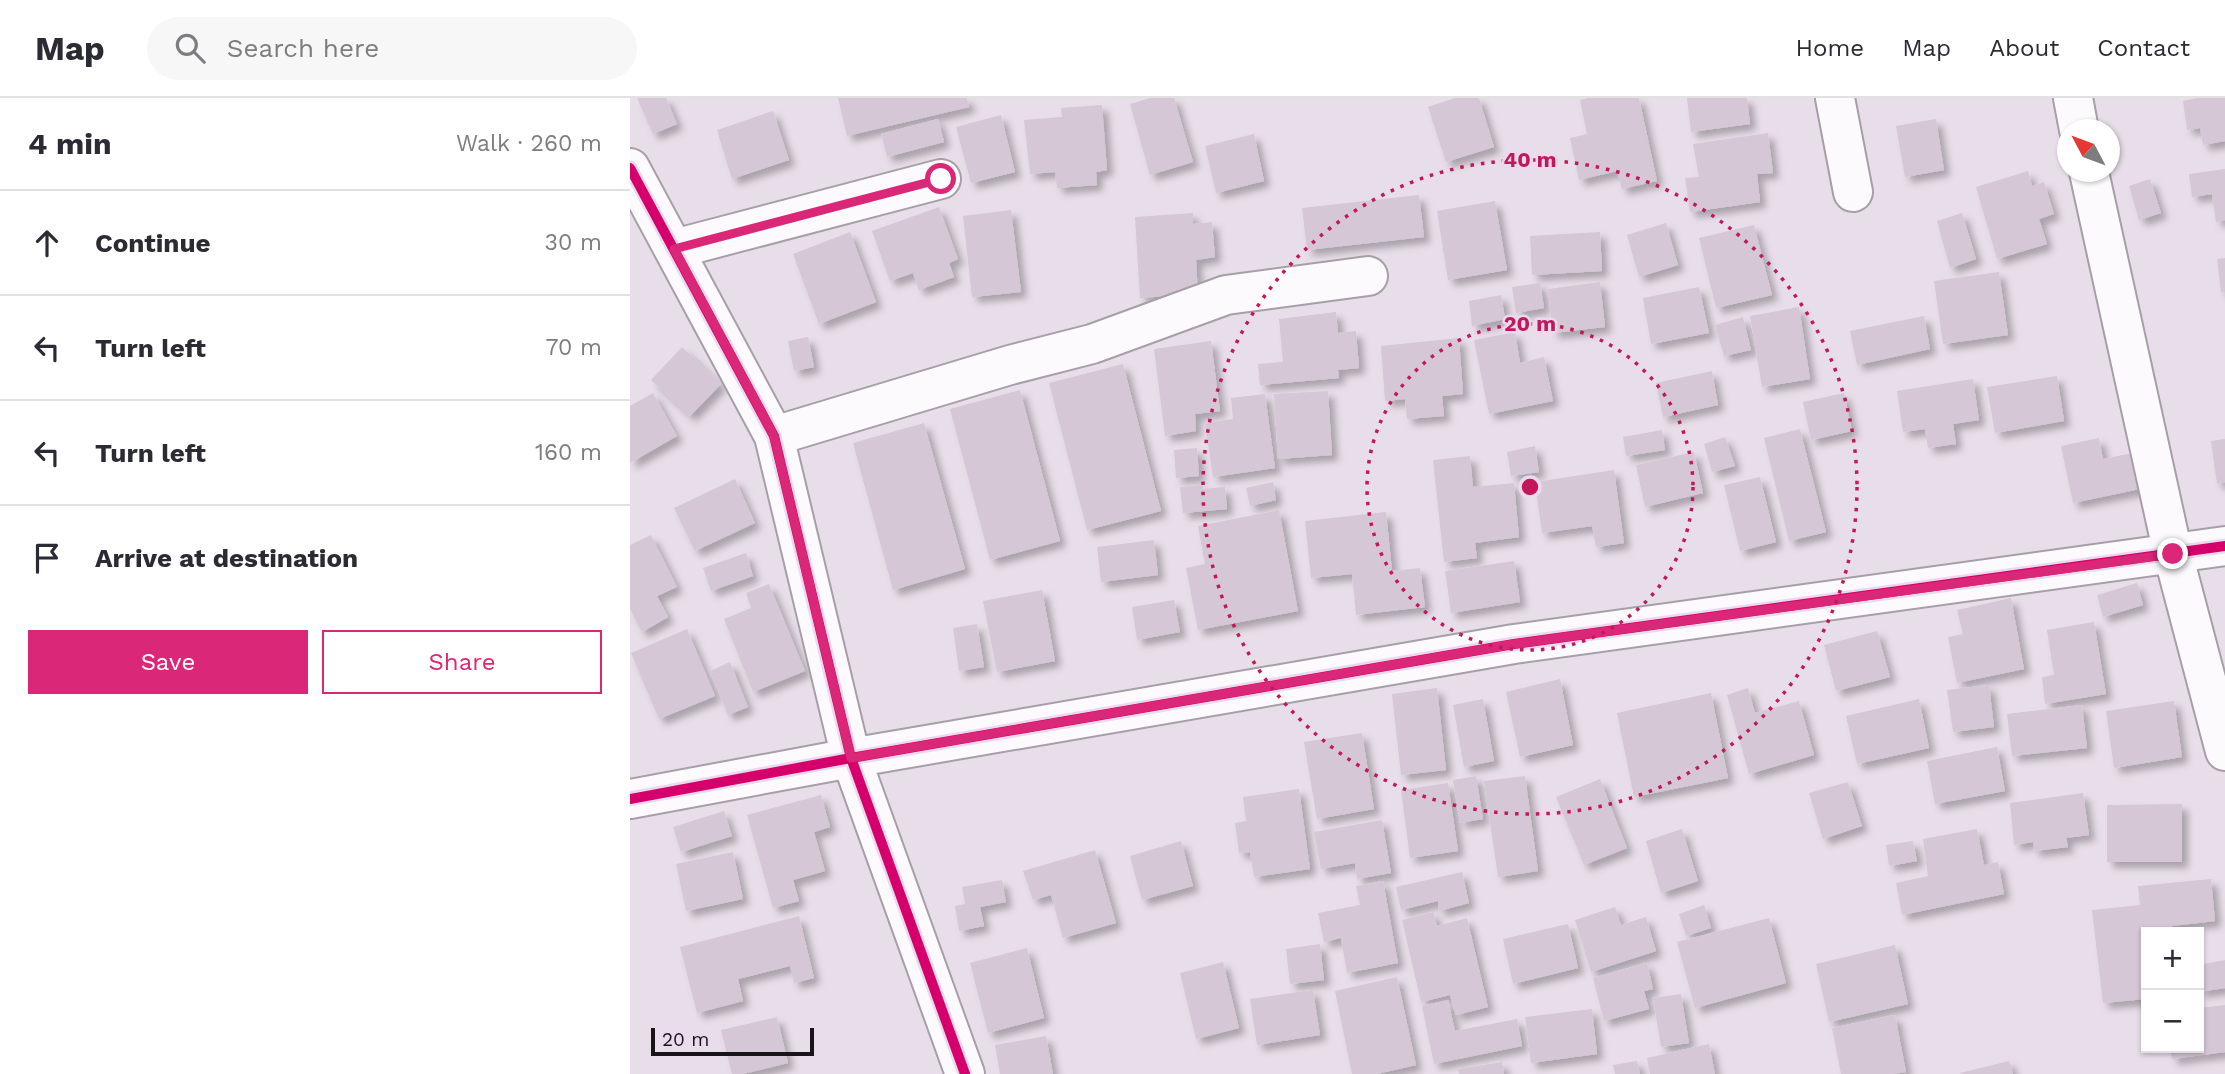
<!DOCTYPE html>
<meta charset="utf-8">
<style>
body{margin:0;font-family:"Work Sans",sans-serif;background:#f7f7f7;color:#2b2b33}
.controls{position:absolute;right:21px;bottom:21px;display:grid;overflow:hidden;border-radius:0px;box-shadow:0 2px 5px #0004}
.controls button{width:63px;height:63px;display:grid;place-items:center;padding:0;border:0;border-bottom:2px solid #e1e1e2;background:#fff;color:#2b2b33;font:35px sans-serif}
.compass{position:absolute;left:1427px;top:21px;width:63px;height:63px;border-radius:50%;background:#fff;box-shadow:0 2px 5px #0004;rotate:311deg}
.scale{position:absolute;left:21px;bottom:18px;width:163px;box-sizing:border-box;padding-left:7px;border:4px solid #19131a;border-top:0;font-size:19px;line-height:24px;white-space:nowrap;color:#19131a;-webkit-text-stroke:5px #ebdaed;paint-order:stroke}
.stop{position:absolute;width:21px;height:21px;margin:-16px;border:5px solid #db2777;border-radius:50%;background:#fff}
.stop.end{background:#db2777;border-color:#fff;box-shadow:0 2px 7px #0008}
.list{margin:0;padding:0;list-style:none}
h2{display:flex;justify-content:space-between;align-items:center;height:91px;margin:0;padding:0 28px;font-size:30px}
h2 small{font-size:23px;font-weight:400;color:#7c7c81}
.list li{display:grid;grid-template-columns:46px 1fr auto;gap:21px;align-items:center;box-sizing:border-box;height:105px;padding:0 28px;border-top:2px solid #e1e1e2}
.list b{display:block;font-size:26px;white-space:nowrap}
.list em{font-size:23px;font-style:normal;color:#7c7c81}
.actions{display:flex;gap:14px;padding:21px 28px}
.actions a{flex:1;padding:16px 0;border:2px solid #db2777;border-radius:0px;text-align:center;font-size:24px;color:#db2777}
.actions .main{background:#db2777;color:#fff}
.icon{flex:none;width:38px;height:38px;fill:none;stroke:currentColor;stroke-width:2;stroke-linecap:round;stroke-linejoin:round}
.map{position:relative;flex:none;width:1595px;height:976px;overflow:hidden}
header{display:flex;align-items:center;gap:42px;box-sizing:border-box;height:98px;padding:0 35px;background:#fff;border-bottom:2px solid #e1e1e2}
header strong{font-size:33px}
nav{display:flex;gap:38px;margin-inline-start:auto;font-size:24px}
.search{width:490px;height:63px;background:#f7f7f7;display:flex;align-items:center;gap:18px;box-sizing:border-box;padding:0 24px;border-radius:38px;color:#7c7c81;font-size:26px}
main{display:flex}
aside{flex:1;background:#fff}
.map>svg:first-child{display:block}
.building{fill:#d5c7d6;filter:url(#shadow)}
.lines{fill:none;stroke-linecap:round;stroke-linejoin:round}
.minor-casing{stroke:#a69fa7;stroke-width:42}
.minor{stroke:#fcfafc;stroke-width:38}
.cycleway-casing{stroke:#ebdaed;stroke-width:15}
.cycleway{stroke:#d6006c;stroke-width:10}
.route{stroke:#db2777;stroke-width:9}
.ring{fill:none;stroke:#c2185b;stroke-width:3.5;stroke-dasharray:3.5 7}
.centre{fill:#c2185b;stroke:#ebdaed;stroke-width:3.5}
.ring-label{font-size:21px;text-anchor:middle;font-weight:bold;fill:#c2185b;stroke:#ebdaed;stroke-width:5;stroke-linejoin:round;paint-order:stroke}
</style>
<header>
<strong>Map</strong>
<div class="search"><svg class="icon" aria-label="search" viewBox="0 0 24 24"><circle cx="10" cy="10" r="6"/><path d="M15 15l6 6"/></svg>Search here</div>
<nav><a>Home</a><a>Map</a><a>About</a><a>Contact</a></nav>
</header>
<main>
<aside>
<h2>4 min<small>Walk · 260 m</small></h2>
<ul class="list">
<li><svg class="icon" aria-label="ahead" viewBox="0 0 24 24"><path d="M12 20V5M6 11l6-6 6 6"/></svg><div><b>Continue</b></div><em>30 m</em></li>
<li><svg class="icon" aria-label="left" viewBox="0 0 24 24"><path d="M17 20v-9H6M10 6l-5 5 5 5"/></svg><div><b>Turn left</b></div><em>70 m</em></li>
<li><svg class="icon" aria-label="left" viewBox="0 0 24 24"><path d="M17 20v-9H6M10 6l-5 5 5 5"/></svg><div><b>Turn left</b></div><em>160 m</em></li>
<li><svg class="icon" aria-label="arrive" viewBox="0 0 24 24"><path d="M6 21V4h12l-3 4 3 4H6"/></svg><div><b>Arrive at destination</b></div></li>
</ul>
<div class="actions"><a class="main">Save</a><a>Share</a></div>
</aside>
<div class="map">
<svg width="1595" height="976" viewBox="0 0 1595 976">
<defs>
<filter id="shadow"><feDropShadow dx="6" dy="6" stdDeviation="3.5" flood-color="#0004"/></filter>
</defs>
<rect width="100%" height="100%" fill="#e8dee9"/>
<g class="building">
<polygon points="7,0 36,0 47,26 23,36"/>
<polygon points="208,0 337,0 339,9 217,38"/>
<polygon points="520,0 544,0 563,64 520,77 500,6"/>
<polygon points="825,0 849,0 864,49 816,64 798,9"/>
<polygon points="958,0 1009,0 1027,83 992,91 987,73 949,82 940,40 957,36 950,2"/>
<polygon points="1057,0 1117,0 1120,26 1061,34"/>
<polygon points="1566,0 1595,0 1595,43 1573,47 1570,30 1557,32 1553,3"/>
<polygon points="472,7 477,72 466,74 467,87 427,90 425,74 400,76 394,22 432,19 431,10"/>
<polygon points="143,13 159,62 102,81 87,32"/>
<polygon points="371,17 385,74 341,85 326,29"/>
<polygon points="308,21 314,44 257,59 251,36"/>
<polygon points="1306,21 1314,72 1275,79 1266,28"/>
<polygon points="1138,35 1143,75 1127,76 1130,104 1060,114 1055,80 1069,79 1063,46"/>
<polygon points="624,36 634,83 586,95 575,48"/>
<polygon points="1595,71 1595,122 1586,124 1582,96 1562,99 1559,76"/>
<polygon points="1398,73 1402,88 1414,84 1424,116 1409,121 1417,146 1367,161 1346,89"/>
<polygon points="1520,81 1531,115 1509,122 1499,88"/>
<polygon points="789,97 794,139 677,152 672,110"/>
<polygon points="865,103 877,172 818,182 807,113"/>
<polygon points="309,109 328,161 319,165 324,179 289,192 283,175 260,183 242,133"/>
<polygon points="381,112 391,194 342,199 333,118"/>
<polygon points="563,115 563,126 582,124 585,159 566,162 568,196 510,200 505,119"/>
<polygon points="1332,115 1346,161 1320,170 1307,123"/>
<polygon points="1036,125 1048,167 1009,179 997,137"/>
<polygon points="1124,127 1142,197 1086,210 1069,140"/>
<polygon points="220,134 246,204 189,226 163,156"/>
<polygon points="970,134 972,173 902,177 900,138"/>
<polygon points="1595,160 1595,194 1591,194 1587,161"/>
<polygon points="1369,174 1378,237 1313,246 1304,183"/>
<polygon points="970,184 975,229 923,235 918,191"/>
<polygon points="910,185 914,210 886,215 882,189"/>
<polygon points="1069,189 1079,235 1021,246 1013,200"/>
<polygon points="871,197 875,221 842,228 839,203"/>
<polygon points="1169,209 1180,281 1132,289 1120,218"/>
<polygon points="706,214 708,235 726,233 729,270 708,272 709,280 630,287 628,266 653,264 649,221"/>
<polygon points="1294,218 1300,251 1227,267 1220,233"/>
<polygon points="1113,219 1121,252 1094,258 1085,227"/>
<polygon points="885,234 890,265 914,259 923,303 859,316 844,242"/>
<polygon points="178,239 184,269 164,273 158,243"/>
<polygon points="829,240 833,296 812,298 814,318 777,321 775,301 755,303 751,248"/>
<polygon points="581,243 590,313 565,316 566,333 535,338 524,251"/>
<polygon points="52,249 91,286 60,318 21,282"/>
<polygon points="493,266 531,413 457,432 419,285"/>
<polygon points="1082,273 1088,307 1033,319 1026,285"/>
<polygon points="1427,278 1434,323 1365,335 1357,289"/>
<polygon points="1343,281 1349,322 1323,326 1326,346 1298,350 1295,331 1273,334 1267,293"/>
<polygon points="390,292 430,443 360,462 320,311"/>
<polygon points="698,293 702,357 648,361 644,296"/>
<polygon points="23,295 47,338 0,365 0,308"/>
<polygon points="1214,295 1222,333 1181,342 1173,304"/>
<polygon points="635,296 645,370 583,379 575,325 603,321 601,300"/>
<polygon points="294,325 335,471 263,492 223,345"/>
<polygon points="1170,331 1196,434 1159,443 1134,340"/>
<polygon points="1032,332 1035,352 996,358 993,339"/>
<polygon points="1095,339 1105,368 1082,374 1074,346"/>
<polygon points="1469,340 1473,361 1503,355 1510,391 1443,405 1431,348"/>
<polygon points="1595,341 1595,384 1587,386 1581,343"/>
<polygon points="905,348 909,374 881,378 877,354"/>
<polygon points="567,350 569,378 546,380 544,352"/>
<polygon points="1064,354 1073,395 1015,409 1006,367"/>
<polygon points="840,358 843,389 884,385 889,439 845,445 847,460 814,464 803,362"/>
<polygon points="984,372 994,445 966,449 962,428 912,435 905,384"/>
<polygon points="1130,379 1146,444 1110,453 1094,387"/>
<polygon points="105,381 125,425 65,453 44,410"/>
<polygon points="643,384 646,402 620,408 616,390"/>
<polygon points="573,387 573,391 595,389 597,411 553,415 550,389"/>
<polygon points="649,412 668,513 568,532 556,470 575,466 568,428"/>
<polygon points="756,414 762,473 790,470 795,509 726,517 722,476 681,480 675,423"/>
<polygon points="21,437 47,489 27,498 38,519 12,534 0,511 0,447"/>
<polygon points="524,442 528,477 471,484 467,449"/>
<polygon points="116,455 123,478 81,493 73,470"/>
<polygon points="884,463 890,504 821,515 815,473"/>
<polygon points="1507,485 1513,507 1473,519 1467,497"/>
<polygon points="139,486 175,573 123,594 94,521 121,510 116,495"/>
<polygon points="412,492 425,563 367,574 353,503"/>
<polygon points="1381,500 1394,571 1327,585 1318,539 1333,536 1327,512"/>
<polygon points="544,502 550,534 507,542 502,509"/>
<polygon points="1464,524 1476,596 1415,606 1412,579 1424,577 1417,532"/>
<polygon points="347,526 354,569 329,573 323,530"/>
<polygon points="57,531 85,598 29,621 1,555"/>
<polygon points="1247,533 1260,579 1206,593 1194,547"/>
<polygon points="100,564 118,609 98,617 80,573"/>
<polygon points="930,581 943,647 890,659 876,594"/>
<polygon points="1359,587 1364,629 1323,634 1317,592"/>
<polygon points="807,590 816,672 771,677 762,596"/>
<polygon points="1118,590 1125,615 1169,603 1184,657 1119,676 1097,597"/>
<polygon points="1081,595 1098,680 1004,699 987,615"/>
<polygon points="853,601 864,663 834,669 823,607"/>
<polygon points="1289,601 1299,650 1227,666 1216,618"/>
<polygon points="1544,603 1552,659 1484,670 1476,613"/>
<polygon points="1452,607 1457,650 1382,658 1377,616"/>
<polygon points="732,635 744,711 687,721 674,644"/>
<polygon points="1367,649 1375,693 1305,706 1297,663"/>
<polygon points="846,678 853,721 830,725 823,682"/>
<polygon points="895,678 908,773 868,779 854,683"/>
<polygon points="970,681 997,750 954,767 926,699"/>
<polygon points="1218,684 1232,728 1193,741 1179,695"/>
<polygon points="818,685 828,753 780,760 771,692"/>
<polygon points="669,691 680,771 624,779 620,754 609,755 605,725 616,723 613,699"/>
<polygon points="1453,695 1459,737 1436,740 1438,749 1404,753 1403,744 1384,747 1380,705"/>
<polygon points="191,697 200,729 184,734 195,773 163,782 169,803 143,810 117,717"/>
<polygon points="1552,706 1552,764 1477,764 1477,707"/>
<polygon points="94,713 102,738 51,754 43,729"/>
<polygon points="752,722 761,775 727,781 725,765 691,771 684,734"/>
<polygon points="1052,731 1068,783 1031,795 1016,743"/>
<polygon points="1347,731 1354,767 1368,764 1374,796 1272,817 1266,785 1298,778 1293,741"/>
<polygon points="551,743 563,788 512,802 500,758"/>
<polygon points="1283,743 1287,763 1259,768 1256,747"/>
<polygon points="465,752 486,825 433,840 421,797 403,802 393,773"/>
<polygon points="103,754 113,801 56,813 46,766"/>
<polygon points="832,774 839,805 809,813 808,803 771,812 766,789"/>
<polygon points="1581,781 1585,823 1542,828 1543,834 1516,834 1516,901 1473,905 1462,812 1510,807 1508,788"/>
<polygon points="372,782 376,804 350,809 354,828 329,833 325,808 335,806 332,789"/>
<polygon points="753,783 768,865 717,875 711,840 694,844 688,815 730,807 726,788"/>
<polygon points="1074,807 1081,830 1056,838 1049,816"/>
<polygon points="985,809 991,827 1016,819 1026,853 961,874 945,822"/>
<polygon points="803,814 807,828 837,820 858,909 826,917 820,897 791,904 772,822"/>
<polygon points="169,818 184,880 164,885 160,868 108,881 113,903 67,915 50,849"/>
<polygon points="1139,820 1156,885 1065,910 1047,844"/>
<polygon points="938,826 948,870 883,886 873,841"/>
<polygon points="690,846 694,882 660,886 656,851"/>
<polygon points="1265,847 1278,906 1199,924 1186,866"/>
<polygon points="397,850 414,920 358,935 340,865"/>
<polygon points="1595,862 1595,890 1569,894 1569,867"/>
<polygon points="593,864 609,930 566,941 550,875"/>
<polygon points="1017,865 1023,891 1014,893 1019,911 974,923 963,880"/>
<polygon points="767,879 786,967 747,976 722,976 705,893"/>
<polygon points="683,892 690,937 627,947 620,901"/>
<polygon points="1051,896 1059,945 1031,949 1023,900"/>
<polygon points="818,902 825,933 887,921 892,948 804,966 792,908"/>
<polygon points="1595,907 1595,954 1542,961 1540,950 1569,950 1569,910"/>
<polygon points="962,911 967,956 901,965 895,919"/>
<polygon points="1265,917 1276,974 1264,976 1211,976 1202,930"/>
<polygon points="147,919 158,965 113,976 102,976 91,932"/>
<polygon points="416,938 423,976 370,976 365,947"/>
<polygon points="1079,946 1085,976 1020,976 1017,960"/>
<polygon points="1007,963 1010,976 985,976 983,967"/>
<polygon points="1379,963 1383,976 1330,976 1330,975"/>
<polygon points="872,964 874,976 829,976 828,971"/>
</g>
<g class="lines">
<defs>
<g id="minor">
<polyline points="1205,0 1223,94"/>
<polyline points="1443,0 1449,32"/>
<polyline points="0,70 144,338 221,660 335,976"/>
<polyline points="1459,74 1543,456 1595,653"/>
<polyline points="44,151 311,81"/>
<polyline points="144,338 380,267 462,246 596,197 738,178"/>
<polyline points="0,701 221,660 884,546 1595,448"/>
</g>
</defs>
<use href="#minor" class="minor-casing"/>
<use href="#minor" class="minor"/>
<defs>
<g id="cycleway">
<polyline points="0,70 144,338 221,660 335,976"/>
<polyline points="0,701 221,660 884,546 1595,448"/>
</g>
</defs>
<use href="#cycleway" class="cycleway-casing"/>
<use href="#cycleway" class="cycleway"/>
</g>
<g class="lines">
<polyline class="route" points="311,81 44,151 144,338 221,660 884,546 1543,456"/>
</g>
<g class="ring">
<circle cx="900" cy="389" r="163"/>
<circle cx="900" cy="389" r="327"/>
</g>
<circle cx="900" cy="389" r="10" class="centre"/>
<g class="ring-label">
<text x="900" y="69">40 m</text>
<text x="900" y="233">20 m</text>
</g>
</svg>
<div class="controls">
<button>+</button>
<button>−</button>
</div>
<svg class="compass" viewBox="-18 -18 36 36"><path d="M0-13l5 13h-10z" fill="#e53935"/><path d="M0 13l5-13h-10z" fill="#7c7c81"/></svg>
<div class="scale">20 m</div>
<div class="stop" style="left:311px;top:81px"></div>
<div class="stop end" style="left:1543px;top:456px"></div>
</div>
</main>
